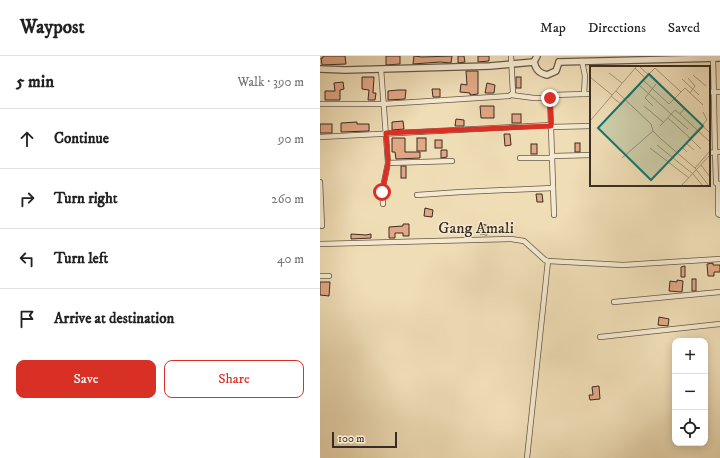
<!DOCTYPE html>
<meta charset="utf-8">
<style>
body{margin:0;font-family:"IM FELL DW Pica",serif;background:#f2f2f2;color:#222}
.controls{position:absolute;right:12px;bottom:12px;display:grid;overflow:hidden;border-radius:8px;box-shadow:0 2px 10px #0003}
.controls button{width:36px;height:36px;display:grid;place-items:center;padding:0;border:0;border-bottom:1px solid #e0e0e0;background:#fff;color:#222;font:20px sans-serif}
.scale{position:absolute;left:12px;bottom:10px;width:65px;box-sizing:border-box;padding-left:4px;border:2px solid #382c23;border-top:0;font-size:11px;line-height:14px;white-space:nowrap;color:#382c23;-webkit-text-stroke:3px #f5e9d0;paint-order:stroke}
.stop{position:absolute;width:12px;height:12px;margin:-9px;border:3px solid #d93025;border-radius:50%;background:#fff}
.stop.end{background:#d93025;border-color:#fff;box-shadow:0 1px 4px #0008}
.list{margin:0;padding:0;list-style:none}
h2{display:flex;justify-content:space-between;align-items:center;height:52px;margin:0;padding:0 16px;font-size:17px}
h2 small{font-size:13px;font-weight:400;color:#767676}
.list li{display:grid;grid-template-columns:26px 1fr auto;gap:12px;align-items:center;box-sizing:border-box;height:60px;padding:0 16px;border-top:1px solid #e0e0e0}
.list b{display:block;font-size:15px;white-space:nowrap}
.list em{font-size:13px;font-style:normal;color:#767676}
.actions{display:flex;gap:8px;padding:12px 16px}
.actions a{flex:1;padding:9px 0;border:1px solid #d93025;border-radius:8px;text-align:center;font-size:14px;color:#d93025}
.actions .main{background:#d93025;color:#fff}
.icon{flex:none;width:22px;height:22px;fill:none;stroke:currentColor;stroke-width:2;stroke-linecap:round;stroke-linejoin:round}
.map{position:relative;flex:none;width:400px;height:402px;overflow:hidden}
header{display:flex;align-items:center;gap:24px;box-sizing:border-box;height:56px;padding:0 20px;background:#fff;border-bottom:1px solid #e0e0e0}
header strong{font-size:19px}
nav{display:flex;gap:22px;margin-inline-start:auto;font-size:14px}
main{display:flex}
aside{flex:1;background:#fff}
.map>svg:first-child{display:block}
.building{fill:#e2a784;stroke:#382c23}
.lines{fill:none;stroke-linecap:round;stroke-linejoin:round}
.minor-casing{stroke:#665848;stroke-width:6}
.tertiary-casing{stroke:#665848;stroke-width:8}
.minor{stroke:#f5e9d0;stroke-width:4.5}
.tertiary{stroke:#f5e9d0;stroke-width:5.5}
.route{stroke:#d93025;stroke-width:5}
.labels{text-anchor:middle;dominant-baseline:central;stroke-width:3;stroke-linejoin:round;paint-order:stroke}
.street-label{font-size:16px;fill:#382c23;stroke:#f5e9d0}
.inset-road{fill:none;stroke:#a6967b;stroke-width:1}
.view{fill:#0f766e;fill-opacity:0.15;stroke:#0f766e;stroke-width:2}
.inset-edge{fill:none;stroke:#382c23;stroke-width:2}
</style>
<header>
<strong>Waypost</strong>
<nav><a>Map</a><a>Directions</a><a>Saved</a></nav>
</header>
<main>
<aside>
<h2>5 min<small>Walk · 390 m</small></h2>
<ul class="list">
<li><svg class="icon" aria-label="ahead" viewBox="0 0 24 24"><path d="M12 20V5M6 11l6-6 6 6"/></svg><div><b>Continue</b></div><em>90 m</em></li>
<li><svg class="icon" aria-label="right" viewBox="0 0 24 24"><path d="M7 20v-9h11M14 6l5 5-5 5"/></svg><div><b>Turn right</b></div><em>260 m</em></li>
<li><svg class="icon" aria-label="left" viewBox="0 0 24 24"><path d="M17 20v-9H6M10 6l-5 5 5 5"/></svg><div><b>Turn left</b></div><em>40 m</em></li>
<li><svg class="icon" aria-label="arrive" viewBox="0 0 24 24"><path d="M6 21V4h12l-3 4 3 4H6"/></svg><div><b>Arrive at destination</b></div></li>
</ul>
<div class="actions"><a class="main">Save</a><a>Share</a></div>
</aside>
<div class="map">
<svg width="400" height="402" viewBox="0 0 400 402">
<rect width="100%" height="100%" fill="#efddb6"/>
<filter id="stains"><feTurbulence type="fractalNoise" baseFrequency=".005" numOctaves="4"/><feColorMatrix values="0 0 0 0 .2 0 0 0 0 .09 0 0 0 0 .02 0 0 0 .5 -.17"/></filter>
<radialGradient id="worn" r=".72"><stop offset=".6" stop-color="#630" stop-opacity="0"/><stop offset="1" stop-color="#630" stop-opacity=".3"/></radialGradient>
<g class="building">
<polygon points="3,0 25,0 26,8 2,9 1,2 3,2"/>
<polygon points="66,0 80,0 80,8 66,9"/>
<polygon points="94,0 102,1 132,0 131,7 120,6 93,8"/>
<polygon points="138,0 144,0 145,6 138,7"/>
<polygon points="158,0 169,0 169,5 158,6"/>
<polygon points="146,15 158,15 158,38 150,39 150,37 140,36 141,28 147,29"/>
<polygon points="42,21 54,21 53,37 56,37 55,44 48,44 49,34 42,33"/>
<rect x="196" y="21" width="5" height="11"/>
<polygon points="23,26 24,33 20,34 20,44 5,44 5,35 15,35 14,27"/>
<polygon points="167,27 175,29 174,37 165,37"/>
<polygon points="112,33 120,33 120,41 113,41"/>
<polygon points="78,34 86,34 85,43 68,44 68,35"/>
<polygon points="160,50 174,50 174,62 161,62"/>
<rect x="192" y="58" width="9" height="9"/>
<polygon points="136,63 144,64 144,70 135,70"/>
<polygon points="83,65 84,73 72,74 72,66"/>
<polygon points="37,66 37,68 49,68 49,75 21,76 21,67"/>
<rect x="0" y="68" width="12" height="9"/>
<polygon points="184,78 190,78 191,89 185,90"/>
<polygon points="72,82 85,82 85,96 100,96 100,102 76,103 75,96 72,96"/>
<rect x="97" y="82" width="9" height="13"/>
<rect x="115" y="84" width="7" height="8"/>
<rect x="255" y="87" width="5" height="9"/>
<rect x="211" y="88" width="6" height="10"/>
<polygon points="121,94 127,94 127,101 121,102"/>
<rect x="81" y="110" width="5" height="12"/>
<polygon points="216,138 222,138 223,146 217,146"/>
<polygon points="105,152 113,154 112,161 104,160"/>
<polygon points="83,168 89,168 89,180 83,180 83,177 75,177 75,182 69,182 69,171 83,170"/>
<polygon points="162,168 169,170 167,179 160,178"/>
<polygon points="31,178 46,179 51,178 51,182 31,183"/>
<polygon points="393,207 393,209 400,209 400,216 394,216 394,220 388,220 387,208"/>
<polygon points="365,210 365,221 361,221 361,211"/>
<rect x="372" y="223" width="4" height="12"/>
<polygon points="357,224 363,225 362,236 349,235 350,225 357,226"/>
<polygon points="0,226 10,226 9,240 0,239"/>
<polygon points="339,261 349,263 348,270 338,269"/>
<polygon points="279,330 280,343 270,344 269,339 273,339 272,331"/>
</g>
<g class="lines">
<defs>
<g id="minor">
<polyline points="61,13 68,107 132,105"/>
<polyline points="389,36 400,36"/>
<polyline points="264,38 271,38"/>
<polyline points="191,39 214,42 230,42"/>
<polyline points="0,48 63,48 189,40 193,37 191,0"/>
<polyline points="231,71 271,70"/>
<polyline points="0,81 231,69"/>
<polyline points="400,96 395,96 396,124 396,127 400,128"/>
<polyline points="389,97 395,96 393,0"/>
<polyline points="233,100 271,99"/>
<polyline points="200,102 232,102"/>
<polyline points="0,126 2,170"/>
<polyline points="398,128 398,158 400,159"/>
<polyline points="97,139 141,136 233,132"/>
<polyline points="63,148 62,136 68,107"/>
<polyline points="234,159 230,42 233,39 264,38 265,20 262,5"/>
<polyline points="0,188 191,183 204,185 225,204 228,205 303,209 400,203"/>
<polyline points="0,220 9,220"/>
<polyline points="294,246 400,236"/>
<polyline points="280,281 400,268"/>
<polyline points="207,402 228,205"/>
</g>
<g id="tertiary">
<path d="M214,6C216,14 219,17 227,19L236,15L239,6"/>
<polyline points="214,6 217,0"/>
<polyline points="239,6 400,2"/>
<polyline points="0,13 25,14 170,10 214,6"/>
</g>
</defs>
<use href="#minor" class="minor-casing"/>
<use href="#tertiary" class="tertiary-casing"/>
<use href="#minor" class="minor"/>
<use href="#tertiary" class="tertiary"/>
</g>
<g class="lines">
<polyline class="route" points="62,136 68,107 66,77 231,70 230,42"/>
</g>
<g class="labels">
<g class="street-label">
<text x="156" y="172">Gang Amali</text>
</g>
</g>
<g transform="translate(270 10)">
<rect width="120" height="120" fill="#efddb6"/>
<path class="inset-road" d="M49,0L120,67M45,2L55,12M19,7L32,17M103,9L116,20M57,10L49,19L81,48M57,10L65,2L91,26M0,11L22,29M98,12L105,20L100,27M92,13L109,29M53,14L79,38L95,22L113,39M26,25L61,58L63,65L71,73L105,102L119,120M21,30L32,39M38,32L49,19M54,40L73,56M63,40L55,32L66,18M81,48L98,63M90,48L120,76M78,52L100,72L117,54L113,46M0,55L47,0M70,60L85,44L90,48L94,43M96,77L92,81L97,86M67,79L103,108M60,82L99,112M104,84L96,77L100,72L111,83M32,92L63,65M111,99L120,111M105,102L120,85M103,108L113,120M91,120L120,89"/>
<path class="view" d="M59,8L113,60L61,114L8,62Z"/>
<rect width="120" height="120" class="inset-edge"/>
</g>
<rect width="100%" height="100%" filter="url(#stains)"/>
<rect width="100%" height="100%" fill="url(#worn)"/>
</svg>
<div class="controls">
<button>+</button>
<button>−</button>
<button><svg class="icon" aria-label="locate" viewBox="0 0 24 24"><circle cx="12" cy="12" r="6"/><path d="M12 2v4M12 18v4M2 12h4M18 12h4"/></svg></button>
</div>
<div class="scale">100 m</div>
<div class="stop" style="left:62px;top:136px"></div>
<div class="stop end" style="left:230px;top:42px"></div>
</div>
</main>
